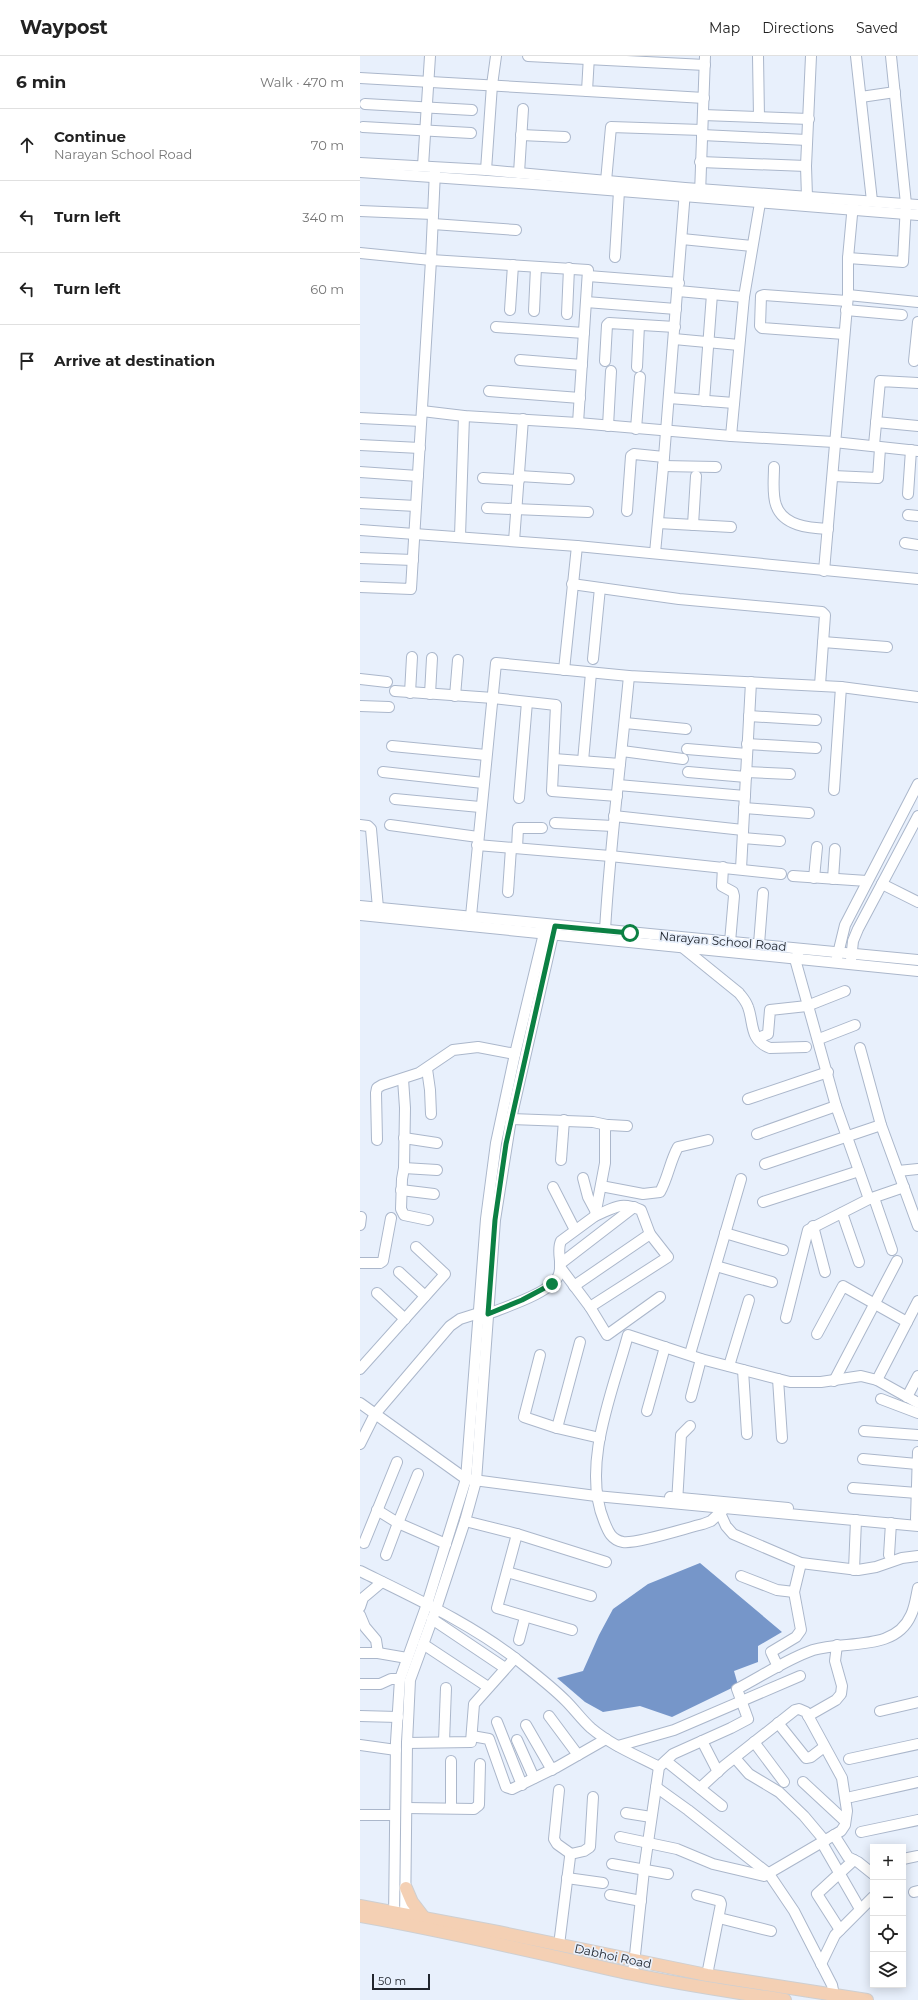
<!DOCTYPE html>
<meta charset="utf-8">
<style>
body{margin:0;font-family:Montserrat,sans-serif;background:#f6f6f6;color:#222}
.controls{position:absolute;right:12px;bottom:12px;display:grid;overflow:hidden;border-radius:0px;box-shadow:0 2px 10px #0003}
.controls button{width:36px;height:36px;display:grid;place-items:center;padding:0;border:0;border-bottom:1px solid #e0e0e0;background:#fff;color:#222;font:20px sans-serif}
.scale{position:absolute;left:12px;bottom:10px;width:58px;box-sizing:border-box;padding-left:4px;border:2px solid #20252d;border-top:0;font-size:11px;line-height:14px;white-space:nowrap;color:#20252d;-webkit-text-stroke:3px #e8f0fc;paint-order:stroke}
.stop{position:absolute;width:12px;height:12px;margin:-9px;border:3px solid #0b8043;border-radius:50%;background:#fff}
.stop.end{background:#0b8043;border-color:#fff;box-shadow:0 1px 4px #0008}
.list{margin:0;padding:0;list-style:none}
h2{display:flex;justify-content:space-between;align-items:center;height:52px;margin:0;padding:0 16px;font-size:17px}
h2 small{font-size:13px;font-weight:400;color:#767676}
.list li{display:grid;grid-template-columns:26px 1fr auto;gap:12px;align-items:center;box-sizing:border-box;height:72px;padding:0 16px;border-top:1px solid #e0e0e0}
.list b{display:block;font-size:15px;white-space:nowrap}
.list p{margin:0;font-size:13px;white-space:nowrap;color:#767676}
.list em{font-size:13px;font-style:normal;color:#767676}
.icon{flex:none;width:22px;height:22px;fill:none;stroke:currentColor;stroke-width:2;stroke-linecap:round;stroke-linejoin:round}
.map{position:relative;flex:none;width:558px;height:1944px;overflow:hidden}
header{display:flex;align-items:center;gap:24px;box-sizing:border-box;height:56px;padding:0 20px;background:#fff;border-bottom:1px solid #e0e0e0}
header strong{font-size:19px}
nav{display:flex;gap:22px;margin-inline-start:auto;font-size:14px}
main{display:flex}
aside{flex:1;background:#fff}
.map>svg:first-child{display:block}
.water{fill:#7696c9}
.lines{fill:none;stroke-linecap:round;stroke-linejoin:round}
.minor-casing{stroke:#abb7cb;stroke-width:12}
.major-casing{stroke:#cecfd1;stroke-width:14}
.minor{stroke:#fff;stroke-width:10}
.major{stroke:#f4d0b4;stroke-width:12}
.route{stroke:#0b8043;stroke-width:5}
.labels{text-anchor:middle;dominant-baseline:central;stroke-width:3.5;stroke-linejoin:round;paint-order:stroke}
.street-label{font-size:12px;fill:#20252d;stroke:#e8f0fc}
</style>
<header>
<strong>Waypost</strong>
<nav><a>Map</a><a>Directions</a><a>Saved</a></nav>
</header>
<main>
<aside>
<h2>6 min<small>Walk · 470 m</small></h2>
<ul class="list">
<li><svg class="icon" aria-label="ahead" viewBox="0 0 24 24"><path d="M12 20V5M6 11l6-6 6 6"/></svg><div><b>Continue</b><p>Narayan School Road</p></div><em>70 m</em></li>
<li><svg class="icon" aria-label="left" viewBox="0 0 24 24"><path d="M17 20v-9H6M10 6l-5 5 5 5"/></svg><div><b>Turn left</b></div><em>340 m</em></li>
<li><svg class="icon" aria-label="left" viewBox="0 0 24 24"><path d="M17 20v-9H6M10 6l-5 5 5 5"/></svg><div><b>Turn left</b></div><em>60 m</em></li>
<li><svg class="icon" aria-label="arrive" viewBox="0 0 24 24"><path d="M6 21V4h12l-3 4 3 4H6"/></svg><div><b>Arrive at destination</b></div></li>
</ul>
</aside>
<div class="map">
<svg width="558" height="1944" viewBox="0 0 558 1944">
<rect width="100%" height="100%" fill="#e8f0fc"/>
<polygon class="water" points="340,1507 422,1576 398,1590 398,1606 374,1615 378,1629 312,1661 280,1650 243,1656 225,1646 197,1622 223,1615 239,1579 253,1553 288,1528"/>
<g class="lines">
<defs>
<g id="minor">
<polyline points="168,0 345,9"/>
<polyline points="229,0 227,35 344,42"/>
<polyline points="398,0 399,61"/>
<polyline points="496,0 512,145"/>
<polyline points="0,22 227,35"/>
<polyline points="501,41 535,36"/>
<polyline points="5,48 112,54"/>
<polyline points="343,59 449,63"/>
<polyline points="3,71 111,77"/>
<polyline points="161,79 205,81"/>
<polyline points="342,79 447,84"/>
<polyline points="340,106 446,110"/>
<polyline points="0,107 126,114 325,132 558,149"/>
<polyline points="63,110 70,0"/>
<polyline points="126,114 132,29 136,0"/>
<polyline points="0,116 173,128 558,159"/>
<polyline points="159,117 163,53"/>
<polyline points="246,125 251,71 342,74"/>
<polyline points="340,138 345,0"/>
<polyline points="447,141 446,110 451,0"/>
<polyline points="0,155 73,158"/>
<polyline points="73,168 156,174"/>
<polyline points="322,183 392,190"/>
<polyline points="0,197 71,204 228,214 218,367"/>
<polyline points="255,201 259,135"/>
<polyline points="488,202 543,206 546,148 531,0"/>
<polyline points="228,220 319,227"/>
<polyline points="318,235 384,241"/>
<polyline points="488,239 558,246"/>
<polyline points="226,246 316,253"/>
<polyline points="150,254 153,209"/>
<polyline points="486,254 542,259"/>
<polyline points="174,255 176,211"/>
<polyline points="207,258 209,212"/>
<polyline points="136,271 224,277"/>
<polyline points="484,278 402,272 400,270 401,240 404,239 487,245"/>
<polyline points="314,283 379,289"/>
<polyline points="160,304 222,309"/>
<polyline points="245,305 247,269 249,267 315,271"/>
<polyline points="554,305 558,266"/>
<polyline points="277,311 279,269"/>
<polyline points="129,335 220,342"/>
<polyline points="309,342 374,347"/>
<polyline points="344,345 352,238"/>
<polyline points="62,355 104,360 218,367 371,380 474,386 558,395"/>
<polyline points="0,362 61,365"/>
<polyline points="516,366 558,370"/>
<polyline points="248,370 251,315"/>
<polyline points="276,373 280,321"/>
<polyline points="371,380 384,241 400,147"/>
<polyline points="0,389 60,392"/>
<polyline points="514,389 520,325 558,327"/>
<polyline points="303,410 356,411"/>
<path d="M414,411C414,423 412,438 416,449C423,470 449,472 468,473"/>
<polyline points="0,416 58,420"/>
<polyline points="159,420 209,423"/>
<polyline points="473,420 518,422 520,392"/>
<polyline points="123,422 159,424"/>
<polyline points="548,438 551,394"/>
<polyline points="0,447 56,450"/>
<polyline points="127,452 228,456"/>
<polyline points="267,455 271,400 274,398 304,401"/>
<polyline points="548,459 558,460"/>
<polyline points="298,467 371,471"/>
<polyline points="333,469 336,420"/>
<polyline points="0,474 217,490 558,523"/>
<polyline points="100,480 104,360"/>
<polyline points="154,485 163,363"/>
<polyline points="545,487 558,489"/>
<polyline points="295,497 304,401 325,135"/>
<polyline points="0,502 53,504"/>
<polyline points="464,515 488,239 488,202 493,148"/>
<polyline points="212,528 319,543 462,556 465,559 460,629"/>
<polyline points="0,531 51,533 71,204 75,115"/>
<polyline points="463,586 527,591"/>
<polyline points="233,603 240,532"/>
<polyline points="204,614 217,490"/>
<polyline points="0,623 27,626"/>
<polyline points="35,635 133,642 196,649 192,735 257,740"/>
<polyline points="50,637 52,601"/>
<polyline points="70,638 72,602"/>
<polyline points="95,640 98,604"/>
<polyline points="0,650 29,651"/>
<polyline points="389,660 456,664"/>
<polyline points="265,667 326,673"/>
<polyline points="387,688 456,692"/>
<polyline points="32,690 126,699"/>
<polyline points="327,693 387,698"/>
<polyline points="262,695 323,703"/>
<polyline points="194,703 260,708"/>
<polyline points="223,705 231,617"/>
<polyline points="23,716 123,727"/>
<polyline points="328,716 386,721"/>
<polyline points="386,716 430,718"/>
<polyline points="258,729 385,740"/>
<polyline points="474,734 481,631"/>
<polyline points="159,742 167,646"/>
<polyline points="35,743 120,751"/>
<polyline points="384,752 449,757"/>
<polyline points="254,760 383,774"/>
<polyline points="195,767 253,770"/>
<polyline points="0,769 8,770 11,773 18,852"/>
<polyline points="30,769 118,781"/>
<polyline points="383,782 420,785"/>
<polyline points="117,789 250,800 421,818"/>
<polyline points="157,792 158,772 182,772"/>
<polyline points="363,811 362,830 373,836 374,840 370,886"/>
<polyline points="381,813 391,626"/>
<polyline points="433,820 507,825"/>
<polyline points="454,822 457,791"/>
<polyline points="473,823 475,793"/>
<polyline points="522,828 558,846"/>
<polyline points="148,836 151,792"/>
<polyline points="0,850 558,904"/>
<polyline points="0,859 558,915"/>
<polyline points="110,870 136,607 269,620 481,631 558,641"/>
<path d="M245,874C250,789 261,705 269,620"/>
<polyline points="399,888 403,837"/>
<path d="M321,890L379,937C383,942 386,945 388,951C394,967 389,984 410,992L446,991"/>
<polyline points="477,902 485,869 558,728"/>
<polyline points="491,904 493,885 498,873 558,760"/>
<polyline points="398,982 408,978 410,954 447,950 485,935"/>
<polyline points="459,983 495,969"/>
<polyline points="500,992 521,1069 558,1170"/>
<polyline points="67,1013 70,1034 71,1058"/>
<polyline points="43,1023 45,1052 44,1112 42,1123 41,1153 44,1159 68,1164"/>
<polyline points="388,1043 468,1016"/>
<polyline points="151,1063 233,1066 247,1069"/>
<polyline points="397,1078 476,1050"/>
<polyline points="44,1082 77,1087"/>
<polyline points="17,1084 16,1037 17,1032 22,1029 59,1017 93,994 118,991 155,998"/>
<polyline points="201,1104 204,1064"/>
<polyline points="405,1108 521,1069"/>
<polyline points="44,1112 77,1114"/>
<polyline points="538,1115 558,1113"/>
<polyline points="223,1122 228,1141 236,1156"/>
<path d="M241,1130L283,1138L300,1136C308,1122 310,1105 318,1091L348,1084"/>
<polyline points="193,1131 215,1174"/>
<polyline points="41,1134 74,1138"/>
<polyline points="514,1142 532,1194"/>
<polyline points="509,1143 544,1131"/>
<polyline points="403,1146 499,1115"/>
<polyline points="482,1157 499,1206"/>
<polyline points="0,1169 1,1161"/>
<polyline points="453,1170 465,1216"/>
<polyline points="365,1177 423,1194"/>
<polyline points="0,1207 20,1207 23,1205 31,1162"/>
<polyline points="200,1208 274,1151"/>
<polyline points="356,1210 412,1226"/>
<polyline points="200,1211 230,1251 247,1279 300,1241"/>
<polyline points="39,1216 65,1240"/>
<path d="M214,1230L290,1178L281,1154C260,1145 254,1152 235,1160"/>
<polyline points="17,1237 45,1263"/>
<polyline points="230,1251 308,1201 290,1178"/>
<path d="M128,1258C145,1251 194,1236 199,1218C203,1207 196,1195 201,1185L235,1160L245,1107V1072L249,1069L267,1070"/>
<polyline points="426,1262 448,1174 509,1143 476,1050 435,903 438,898"/>
<polyline points="457,1278 483,1230 547,1266"/>
<polyline points="330,1298 381,1123"/>
<polyline points="180,1299 164,1361 197,1372 240,1382"/>
<polyline points="369,1310 389,1244"/>
<polyline points="0,1313 85,1218 56,1191"/>
<polyline points="383,1314 387,1378"/>
<polyline points="418,1323 422,1382"/>
<polyline points="517,1324 558,1245"/>
<polyline points="474,1325 537,1205"/>
<polyline points="331,1341 341,1303"/>
<polyline points="547,1341 558,1320"/>
<polyline points="521,1343 558,1357"/>
<polyline points="0,1347 106,1423 236,1440 558,1470"/>
<polyline points="287,1355 305,1291"/>
<polyline points="197,1372 220,1286"/>
<polyline points="504,1375 558,1379"/>
<polyline points="0,1388 15,1358 90,1270 100,1263 119,1257"/>
<polyline points="503,1403 557,1408"/>
<polyline points="493,1432 557,1437"/>
<polyline points="310,1441 428,1452"/>
<polyline points="317,1447 321,1379 330,1370"/>
<path d="M364,1453L351,1465L343,1468C326,1472 277,1488 263,1486C251,1484 248,1475 244,1465C221,1409 253,1335 268,1279L341,1303L418,1323L430,1326H461L501,1320L517,1324L558,1347"/>
<polyline points="17,1454 38,1467 58,1418"/>
<polyline points="360,1457 366,1470 373,1478 441,1507 498,1514 516,1511 542,1502 558,1500"/>
<polyline points="556,1463 558,1396"/>
<polyline points="105,1465 157,1478 246,1506"/>
<polyline points="157,1478 137,1552 212,1574"/>
<polyline points="4,1487 37,1406"/>
<polyline points="26,1499 38,1467 86,1488"/>
<polyline points="529,1499 531,1467"/>
<polyline points="494,1514 496,1464"/>
<path d="M0,1515C57,1543 116,1570 165,1610C179,1621 194,1633 206,1645C215,1654 222,1664 231,1672C251,1689 276,1699 299,1711"/>
<polyline points="147,1516 231,1540"/>
<polyline points="381,1520 417,1534 434,1536"/>
<polyline points="0,1551 3,1542 22,1526"/>
<polyline points="0,1559 5,1571 16,1584 18,1597"/>
<polyline points="72,1563 145,1612"/>
<polyline points="159,1584 165,1561"/>
<polyline points="63,1588 128,1631"/>
<polyline points="0,1597 18,1597 47,1602"/>
<polyline points="418,1611 411,1596 436,1581 441,1574 434,1536 441,1507"/>
<polyline points="0,1628 20,1628 31,1623 40,1623"/>
<polyline points="520,1655 558,1646"/>
<polyline points="0,1660 38,1661"/>
<polyline points="189,1660 218,1699"/>
<polyline points="448,1660 476,1644 481,1638 482,1630 475,1605 477,1589"/>
<polyline points="137,1666 162,1729"/>
<polyline points="418,1667 446,1702 451,1701 464,1691"/>
<polyline points="166,1669 192,1714"/>
<polyline points="112,1680 129,1683 146,1731 152,1733 197,1711 246,1683"/>
<polyline points="157,1684 174,1722"/>
<polyline points="342,1685 358,1716"/>
<polyline points="84,1686 86,1632"/>
<polyline points="394,1686 424,1726"/>
<polyline points="47,1687 111,1686 114,1648 155,1602"/>
<polyline points="0,1689 36,1694"/>
<polyline points="258,1690 314,1674 440,1620"/>
<polyline points="375,1702 389,1718 419,1736 444,1760 465,1785"/>
<polyline points="489,1703 558,1688"/>
<polyline points="91,1705 91,1752"/>
<polyline points="306,1705 362,1750"/>
<polyline points="443,1726 485,1765"/>
<polyline points="296,1731 328,1754 409,1818 434,1855 472,1929 475,1944"/>
<polyline points="199,1734 194,1783 197,1788 211,1798"/>
<polyline points="491,1741 558,1726"/>
<polyline points="47,1752 114,1753 119,1749 120,1708"/>
<polyline points="266,1757 291,1761"/>
<polyline points="0,1759 35,1759"/>
<polyline points="501,1776 558,1764"/>
<polyline points="474,1779 488,1801 498,1806 513,1818"/>
<polyline points="260,1781 317,1793 353,1808 404,1820 481,1775 485,1769 487,1755 482,1722 446,1656 439,1653 435,1654 364,1710 340,1732"/>
<polyline points="462,1787 500,1853"/>
<polyline points="543,1803 558,1800"/>
<polyline points="252,1808 308,1818"/>
<polyline points="207,1822 243,1827"/>
<polyline points="554,1836 558,1835"/>
<polyline points="250,1839 281,1845"/>
<polyline points="337,1839 360,1845 361,1848 347,1919"/>
<polyline points="359,1862 411,1875"/>
<polyline points="34,1864 36,1686 40,1623 67,1548 106,1423 126,1163 136,1087 155,998 186,869"/>
<polyline points="45,1866 47,1687 50,1624 76,1553 105,1465 116,1425 135,1164 151,1063 195,870"/>
<polyline points="480,1874 457,1838 494,1804"/>
<polyline points="199,1889 210,1801 211,1798 224,1795 230,1791 233,1741"/>
<polyline points="461,1908 475,1879 513,1841"/>
<path d="M273,1918L284,1814L299,1711L313,1698L371,1672L388,1663L377,1633C402,1620 427,1603 453,1594C486,1584 535,1596 551,1559C555,1551 556,1541 558,1532"/>
</g>
<g id="major">
<polyline points="46,1832 52,1846 65,1863"/>
<polyline points="0,1850 138,1876 347,1919 507,1944"/>
<path d="M0,1860C92,1876 182,1898 272,1918C323,1929 374,1936 425,1944"/>
</g>
</defs>
<use href="#minor" class="minor-casing"/>
<use href="#major" class="major-casing"/>
<use href="#minor" class="minor"/>
<use href="#major" class="major"/>
</g>
<g class="lines">
<polyline class="route" points="192,1228 162,1244 128,1258 135,1164 146,1088 195,870 270,877"/>
</g>
<g class="labels">
<g class="street-label">
<text transform="translate(363 885) rotate(5)">Narayan School Road</text>
<text transform="translate(253 1900) rotate(12)">Dabhoi Road</text>
</g>
</g>
</svg>
<div class="controls">
<button>+</button>
<button>−</button>
<button><svg class="icon" aria-label="locate" viewBox="0 0 24 24"><circle cx="12" cy="12" r="6"/><path d="M12 2v4M12 18v4M2 12h4M18 12h4"/></svg></button>
<button><svg class="icon" aria-label="layers" viewBox="0 0 24 24"><path d="M12 4l9 5-9 5-9-5zM3 14l9 5 9-5"/></svg></button>
</div>
<div class="scale">50 m</div>
<div class="stop" style="left:270px;top:877px"></div>
<div class="stop end" style="left:192px;top:1228px"></div>
</div>
</main>
